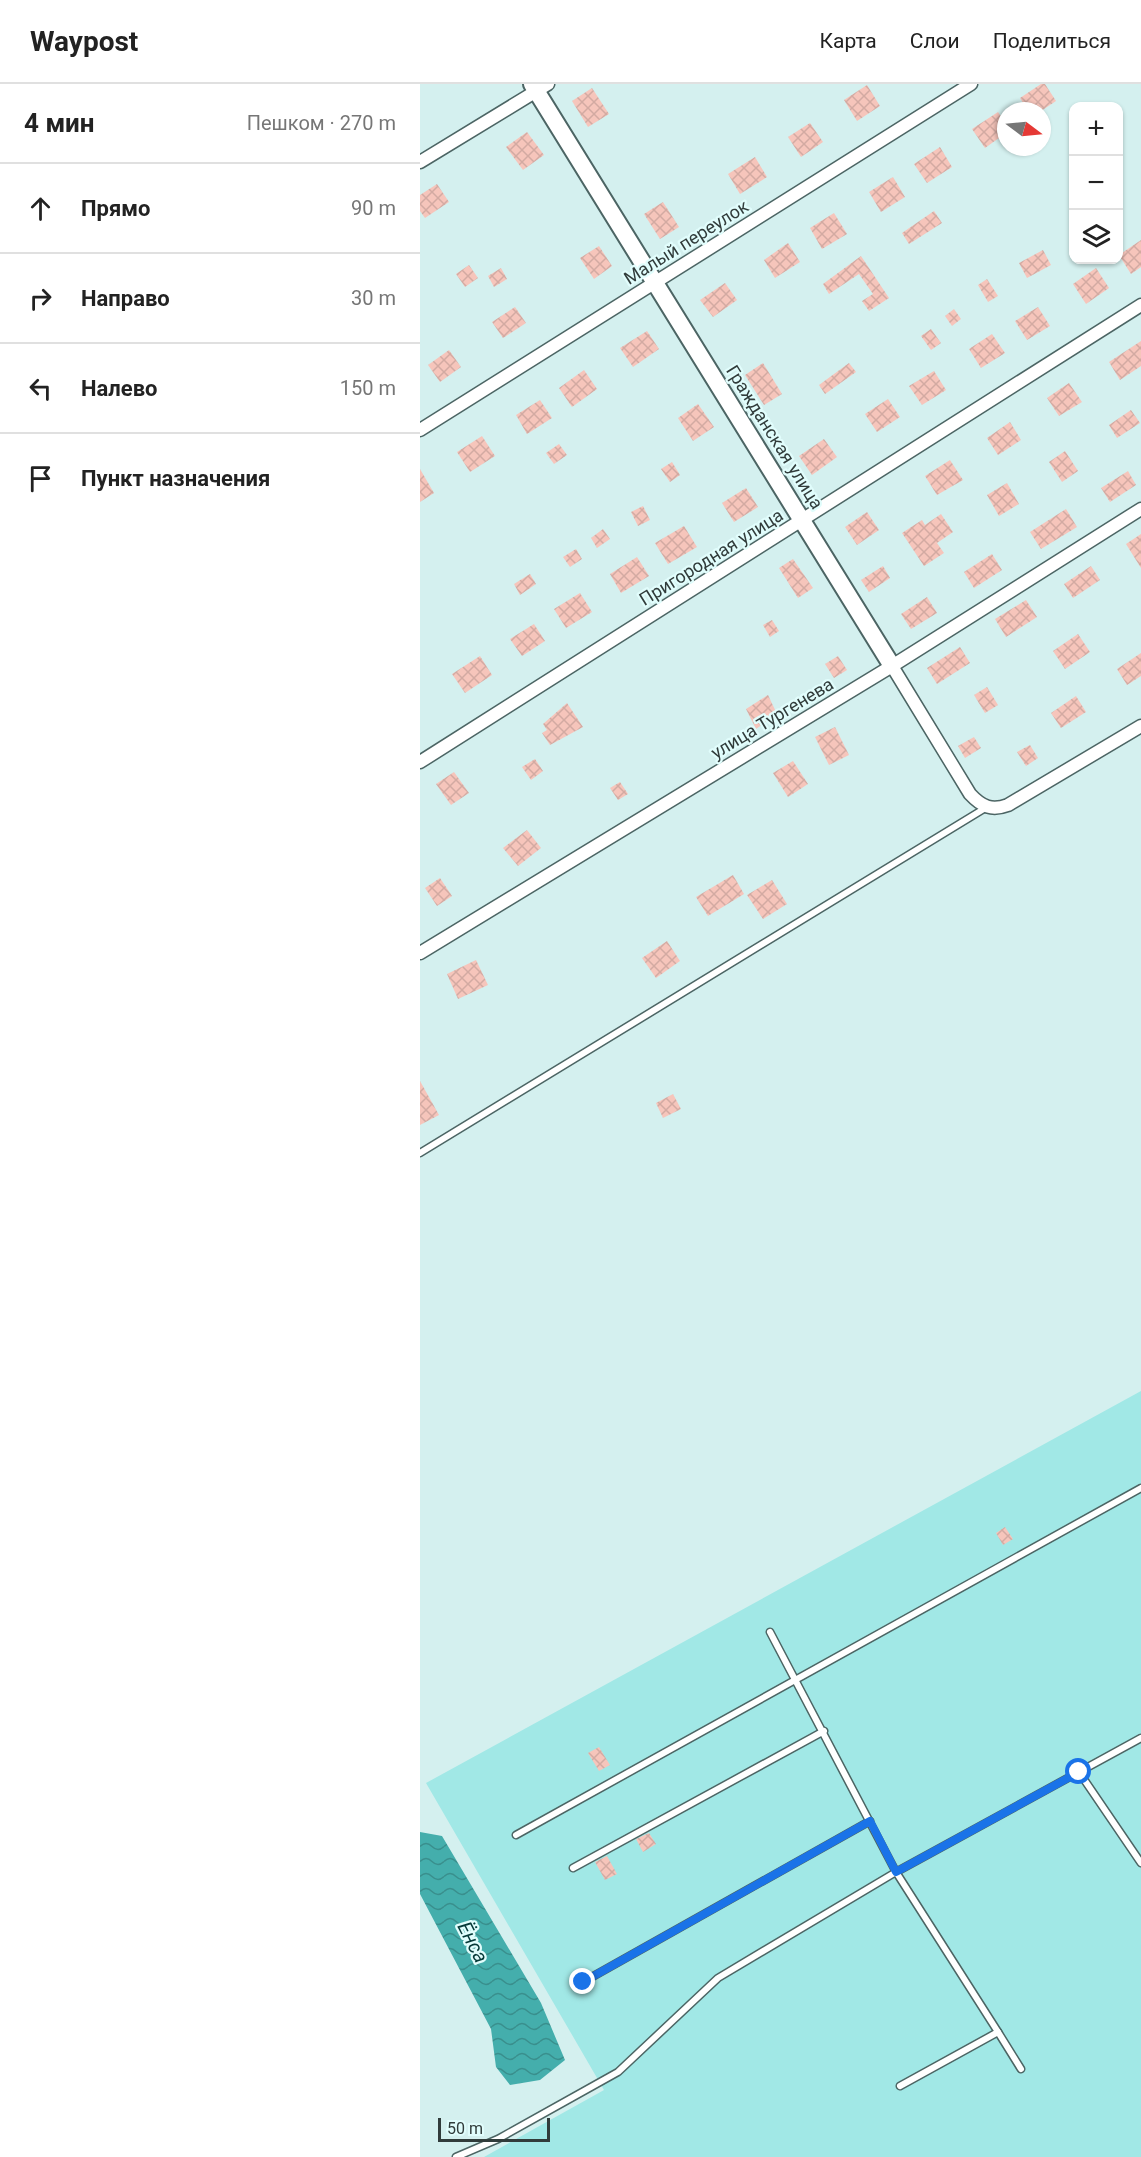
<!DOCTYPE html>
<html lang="ru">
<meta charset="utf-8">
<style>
body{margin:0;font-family:Roboto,sans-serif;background:#f6f6f6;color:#222}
.controls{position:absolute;right:18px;top:18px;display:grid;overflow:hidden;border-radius:12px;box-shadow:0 2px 4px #0004}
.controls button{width:54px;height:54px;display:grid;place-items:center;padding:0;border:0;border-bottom:2px solid #e0e0e0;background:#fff;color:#222;font:30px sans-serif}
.compass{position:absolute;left:577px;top:18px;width:54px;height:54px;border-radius:50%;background:#fff;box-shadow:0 2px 4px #0004;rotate:106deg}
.scale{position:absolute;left:18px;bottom:15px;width:112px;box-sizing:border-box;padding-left:6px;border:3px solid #313c3b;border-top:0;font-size:16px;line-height:21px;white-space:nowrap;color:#313c3b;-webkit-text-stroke:4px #e1fdfc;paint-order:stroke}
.stop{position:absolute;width:18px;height:18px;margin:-14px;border:4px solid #1a73e8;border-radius:50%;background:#fff}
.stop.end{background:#1a73e8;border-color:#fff;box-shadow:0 2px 6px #0008}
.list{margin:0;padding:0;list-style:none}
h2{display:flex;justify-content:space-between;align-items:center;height:78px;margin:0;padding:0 24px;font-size:26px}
h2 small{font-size:20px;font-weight:400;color:#767676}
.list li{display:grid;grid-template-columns:39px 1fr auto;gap:18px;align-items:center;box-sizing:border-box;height:90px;padding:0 24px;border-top:2px solid #e0e0e0}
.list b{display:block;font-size:22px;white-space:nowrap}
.list em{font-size:20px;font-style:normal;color:#767676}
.icon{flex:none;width:33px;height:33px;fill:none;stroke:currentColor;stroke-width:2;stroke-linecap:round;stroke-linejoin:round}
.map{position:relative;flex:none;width:721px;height:2073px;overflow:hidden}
header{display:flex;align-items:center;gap:36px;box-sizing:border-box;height:84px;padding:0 30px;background:#fff;border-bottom:2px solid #e0e0e0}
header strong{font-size:28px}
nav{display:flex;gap:33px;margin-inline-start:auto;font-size:21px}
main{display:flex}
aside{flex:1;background:#fff}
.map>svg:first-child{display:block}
.green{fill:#a1e8e6}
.water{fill:url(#water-waves)}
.building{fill:url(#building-cross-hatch)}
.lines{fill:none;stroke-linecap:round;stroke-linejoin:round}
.service-casing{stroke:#4c6564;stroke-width:9}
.minor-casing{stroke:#4c6564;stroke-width:15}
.tertiary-casing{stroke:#4c6564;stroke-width:20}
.service{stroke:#fff;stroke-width:6}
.minor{stroke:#fff;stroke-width:12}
.tertiary{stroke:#fff;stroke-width:16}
.route{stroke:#1a73e8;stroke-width:8}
.labels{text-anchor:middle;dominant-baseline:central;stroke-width:4.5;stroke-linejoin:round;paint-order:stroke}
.street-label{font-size:18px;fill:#313c3b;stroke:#e1fdfc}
.water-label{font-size:20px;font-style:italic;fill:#053837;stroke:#e1fdfc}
</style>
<header>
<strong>Waypost</strong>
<nav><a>Карта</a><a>Слои</a><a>Поделиться</a></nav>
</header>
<main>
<aside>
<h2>4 мин<small>Пешком · 270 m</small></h2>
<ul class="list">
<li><svg class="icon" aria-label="ahead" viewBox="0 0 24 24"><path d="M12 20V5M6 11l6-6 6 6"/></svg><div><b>Прямо</b></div><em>90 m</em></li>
<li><svg class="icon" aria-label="right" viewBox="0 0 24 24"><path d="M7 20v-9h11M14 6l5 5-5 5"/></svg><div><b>Направо</b></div><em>30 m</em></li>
<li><svg class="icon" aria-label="left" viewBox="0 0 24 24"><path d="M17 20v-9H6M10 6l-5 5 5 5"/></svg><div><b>Налево</b></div><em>150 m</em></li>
<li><svg class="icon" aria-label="arrive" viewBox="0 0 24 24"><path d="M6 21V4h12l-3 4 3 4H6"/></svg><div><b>Пункт назначения</b></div></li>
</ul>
</aside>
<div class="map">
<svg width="721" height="2073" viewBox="0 0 721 2073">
<defs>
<pattern id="water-waves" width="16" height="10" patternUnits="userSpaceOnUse" patternTransform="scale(1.5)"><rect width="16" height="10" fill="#44aeac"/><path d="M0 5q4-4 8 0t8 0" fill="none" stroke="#398f8d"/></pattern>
<pattern id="building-cross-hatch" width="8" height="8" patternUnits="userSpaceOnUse" patternTransform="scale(1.5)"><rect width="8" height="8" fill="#f6c5bb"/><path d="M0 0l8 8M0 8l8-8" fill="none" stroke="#d3aaa2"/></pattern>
</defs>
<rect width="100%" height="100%" fill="#d4f0ef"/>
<polygon class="green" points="721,1307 721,2073 64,2073 184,2006 6,1699"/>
<polygon class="water" points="0,1748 22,1752 121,1919 145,1976 120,1996 90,2001 76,1983 71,1945 0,1810"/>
<g class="building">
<polygon points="621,0 625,0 636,17 621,27 608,27 600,14"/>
<polygon points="447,1 460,22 437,37 424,16"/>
<polygon points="172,4 189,30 168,43 152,17"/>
<polygon points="578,28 586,40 586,49 565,64 552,45"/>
<polygon points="390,39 403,58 381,73 368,53"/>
<polygon points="107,48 124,71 103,86 86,63"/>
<polygon points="520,63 532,83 507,99 494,80"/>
<polygon points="335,73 347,93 320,110 308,90"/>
<polygon points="473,93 485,113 461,128 449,108"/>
<polygon points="17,100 29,118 5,134 0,127 0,111"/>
<polygon points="243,118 259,143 240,155 224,130"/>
<polygon points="514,127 522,139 489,160 482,149"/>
<polygon points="414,129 427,150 402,165 390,144"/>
<polygon points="721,156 721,183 711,190 699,171"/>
<polygon points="368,159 380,178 355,194 344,176"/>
<polygon points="179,162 192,182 174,195 160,174"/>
<polygon points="623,166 631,181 607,194 599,179"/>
<polygon points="441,172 469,214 449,227 442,217 453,210 439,190 409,210 403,200"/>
<polygon points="49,181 58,194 45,203 36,190"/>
<polygon points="81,184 87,195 74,203 68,192"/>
<polygon points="676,184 689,204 666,220 653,200"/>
<polygon points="567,195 578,212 568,218 558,201"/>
<polygon points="305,199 317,216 293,233 280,216"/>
<polygon points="95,223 106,239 83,254 72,238"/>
<polygon points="618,223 630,242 607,256 595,237"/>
<polygon points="534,225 541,235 532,242 525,232"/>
<polygon points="511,245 521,259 511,266 501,252"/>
<polygon points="227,247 239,265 213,283 200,264"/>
<polygon points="572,250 585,269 561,284 549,265"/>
<polygon points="721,257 721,282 700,296 689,278"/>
<polygon points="29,266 41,283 20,298 8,281"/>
<polygon points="343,279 362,310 344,321 325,291"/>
<polygon points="429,279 436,288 405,310 399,301"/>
<polygon points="164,286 177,305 152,323 139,304"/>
<polygon points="514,287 526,306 502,321 489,302"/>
<polygon points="649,299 662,318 639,332 627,314"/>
<polygon points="468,315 480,333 457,348 445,330"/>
<polygon points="120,316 132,334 107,350 96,331"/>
<polygon points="278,320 294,343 273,357 258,334"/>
<polygon points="711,326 720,339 697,354 689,341"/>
<polygon points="590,338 601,356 578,371 567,354"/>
<polygon points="62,352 75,372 50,388 37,368"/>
<polygon points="404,355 417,373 392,391 379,372"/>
<polygon points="139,360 147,371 134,380 126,369"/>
<polygon points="645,367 658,387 642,398 629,378"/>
<polygon points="530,376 543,396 517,411 505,392"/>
<polygon points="252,378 260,391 250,398 241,385"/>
<polygon points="0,385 14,409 0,418"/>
<polygon points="708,387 716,401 690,418 681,404"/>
<polygon points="587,399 599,420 579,432 567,411"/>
<polygon points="326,404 338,423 314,438 302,419"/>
<polygon points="223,422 230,436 218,442 211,428"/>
<polygon points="646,425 657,443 621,465 610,448"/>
<polygon points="447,428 459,446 437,461 425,443"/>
<polygon points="521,430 533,448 517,459 524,469 504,482 482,449 502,436 505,441"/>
<polygon points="264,442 277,463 248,480 235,459"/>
<polygon points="183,445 190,455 177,464 171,454"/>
<polygon points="721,450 721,484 706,460"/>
<polygon points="156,465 162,475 150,483 143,473"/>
<polygon points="572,470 582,486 554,504 544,488"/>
<polygon points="217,473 229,492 201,509 190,490"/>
<polygon points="373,475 393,504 378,514 359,484"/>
<polygon points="463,482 470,494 449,508 441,496"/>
<polygon points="671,482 680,496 653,514 644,500"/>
<polygon points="110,490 116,500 100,511 94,500"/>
<polygon points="160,509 172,528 146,544 134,525"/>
<polygon points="507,513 517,529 491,545 481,530"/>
<polygon points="606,516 617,533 586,553 575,535"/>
<polygon points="352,536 359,547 350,553 343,541"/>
<polygon points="114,540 125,557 102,572 90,555"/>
<polygon points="658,550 670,568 645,585 633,567"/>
<polygon points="540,563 550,579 517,600 507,584"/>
<polygon points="721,569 721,592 707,601 697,585"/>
<polygon points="60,572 72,591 45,609 32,590"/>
<polygon points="418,572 427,586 414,594 405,580"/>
<polygon points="567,603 578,621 565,629 554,611"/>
<polygon points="348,611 357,630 336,645 326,625"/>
<polygon points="656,612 666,628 641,644 631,629"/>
<polygon points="147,619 163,643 130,661 122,649 127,646 123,640"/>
<polygon points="415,643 429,671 409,681 395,653"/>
<polygon points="554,653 561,664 545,674 538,662"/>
<polygon points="610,661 618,674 606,682 597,668"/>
<polygon points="115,675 123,687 111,696 102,683"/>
<polygon points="373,677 388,700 368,713 353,689"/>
<polygon points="34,688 49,709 31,721 16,700"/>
<polygon points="200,698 208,710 198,716 190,704"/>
<polygon points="107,746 121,764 98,782 83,764"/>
<polygon points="313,791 324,810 288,832 276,813"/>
<polygon points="20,794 32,812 17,822 5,804"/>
<polygon points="352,796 367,820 343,835 327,811"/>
<polygon points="247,857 260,877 236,894 222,874"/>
<polygon points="56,876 68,901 38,915 27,890"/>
<polygon points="0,997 19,1031 0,1041"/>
<polygon points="253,1010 261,1025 243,1034 236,1019"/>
<polygon points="585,1443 593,1455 583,1461 576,1449"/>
<polygon points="179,1663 190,1681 179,1687 168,1669"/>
<polygon points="229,1749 236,1760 223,1768 216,1755"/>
<polygon points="187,1772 197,1790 185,1796 175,1778"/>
</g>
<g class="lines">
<defs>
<g id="service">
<polyline points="0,1069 567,723"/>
<polyline points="350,1548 476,1788 578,1948 480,2002"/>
<polyline points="659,1688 721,1779"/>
<polyline points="96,1751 721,1404"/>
<polyline points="153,1784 404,1647"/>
<polyline points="163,1898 450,1737"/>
<polyline points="578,1948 601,1985"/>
<polyline points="36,2073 78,2055 198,1988 298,1894 476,1788 721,1654"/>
</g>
<g id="minor">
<polyline points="0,78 128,0"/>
<polyline points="0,346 551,0"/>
<path d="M472,582L550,710C562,723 572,727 588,721L721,642"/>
<polyline points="0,678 721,221"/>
<polyline points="0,869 472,582 721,425"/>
</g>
<polyline id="tertiary" points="112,0 472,582"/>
</defs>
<use href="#service" class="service-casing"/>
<use href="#minor" class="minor-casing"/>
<use href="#tertiary" class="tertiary-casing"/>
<use href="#service" class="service"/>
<use href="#minor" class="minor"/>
<use href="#tertiary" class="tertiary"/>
</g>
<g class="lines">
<polyline class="route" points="163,1898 450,1737 476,1788 659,1688"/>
</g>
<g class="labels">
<g class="street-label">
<text transform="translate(266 158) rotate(-32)">Малый переулок</text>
<text transform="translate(355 353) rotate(58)">Гражданская улица</text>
<text transform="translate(291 473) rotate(-32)">Пригородная улица</text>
<text transform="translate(352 634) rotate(-31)">улица Тургенева</text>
</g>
<g class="water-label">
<text transform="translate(53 1858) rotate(63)">Ёнса</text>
</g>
</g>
</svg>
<div class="controls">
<button>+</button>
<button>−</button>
<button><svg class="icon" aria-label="layers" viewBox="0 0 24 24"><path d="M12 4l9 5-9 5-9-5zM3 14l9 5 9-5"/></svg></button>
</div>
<svg class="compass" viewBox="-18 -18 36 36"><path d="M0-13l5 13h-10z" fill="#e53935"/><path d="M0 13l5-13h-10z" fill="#767676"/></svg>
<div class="scale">50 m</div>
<div class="stop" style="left:659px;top:1688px"></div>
<div class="stop end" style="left:163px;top:1898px"></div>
</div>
</main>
